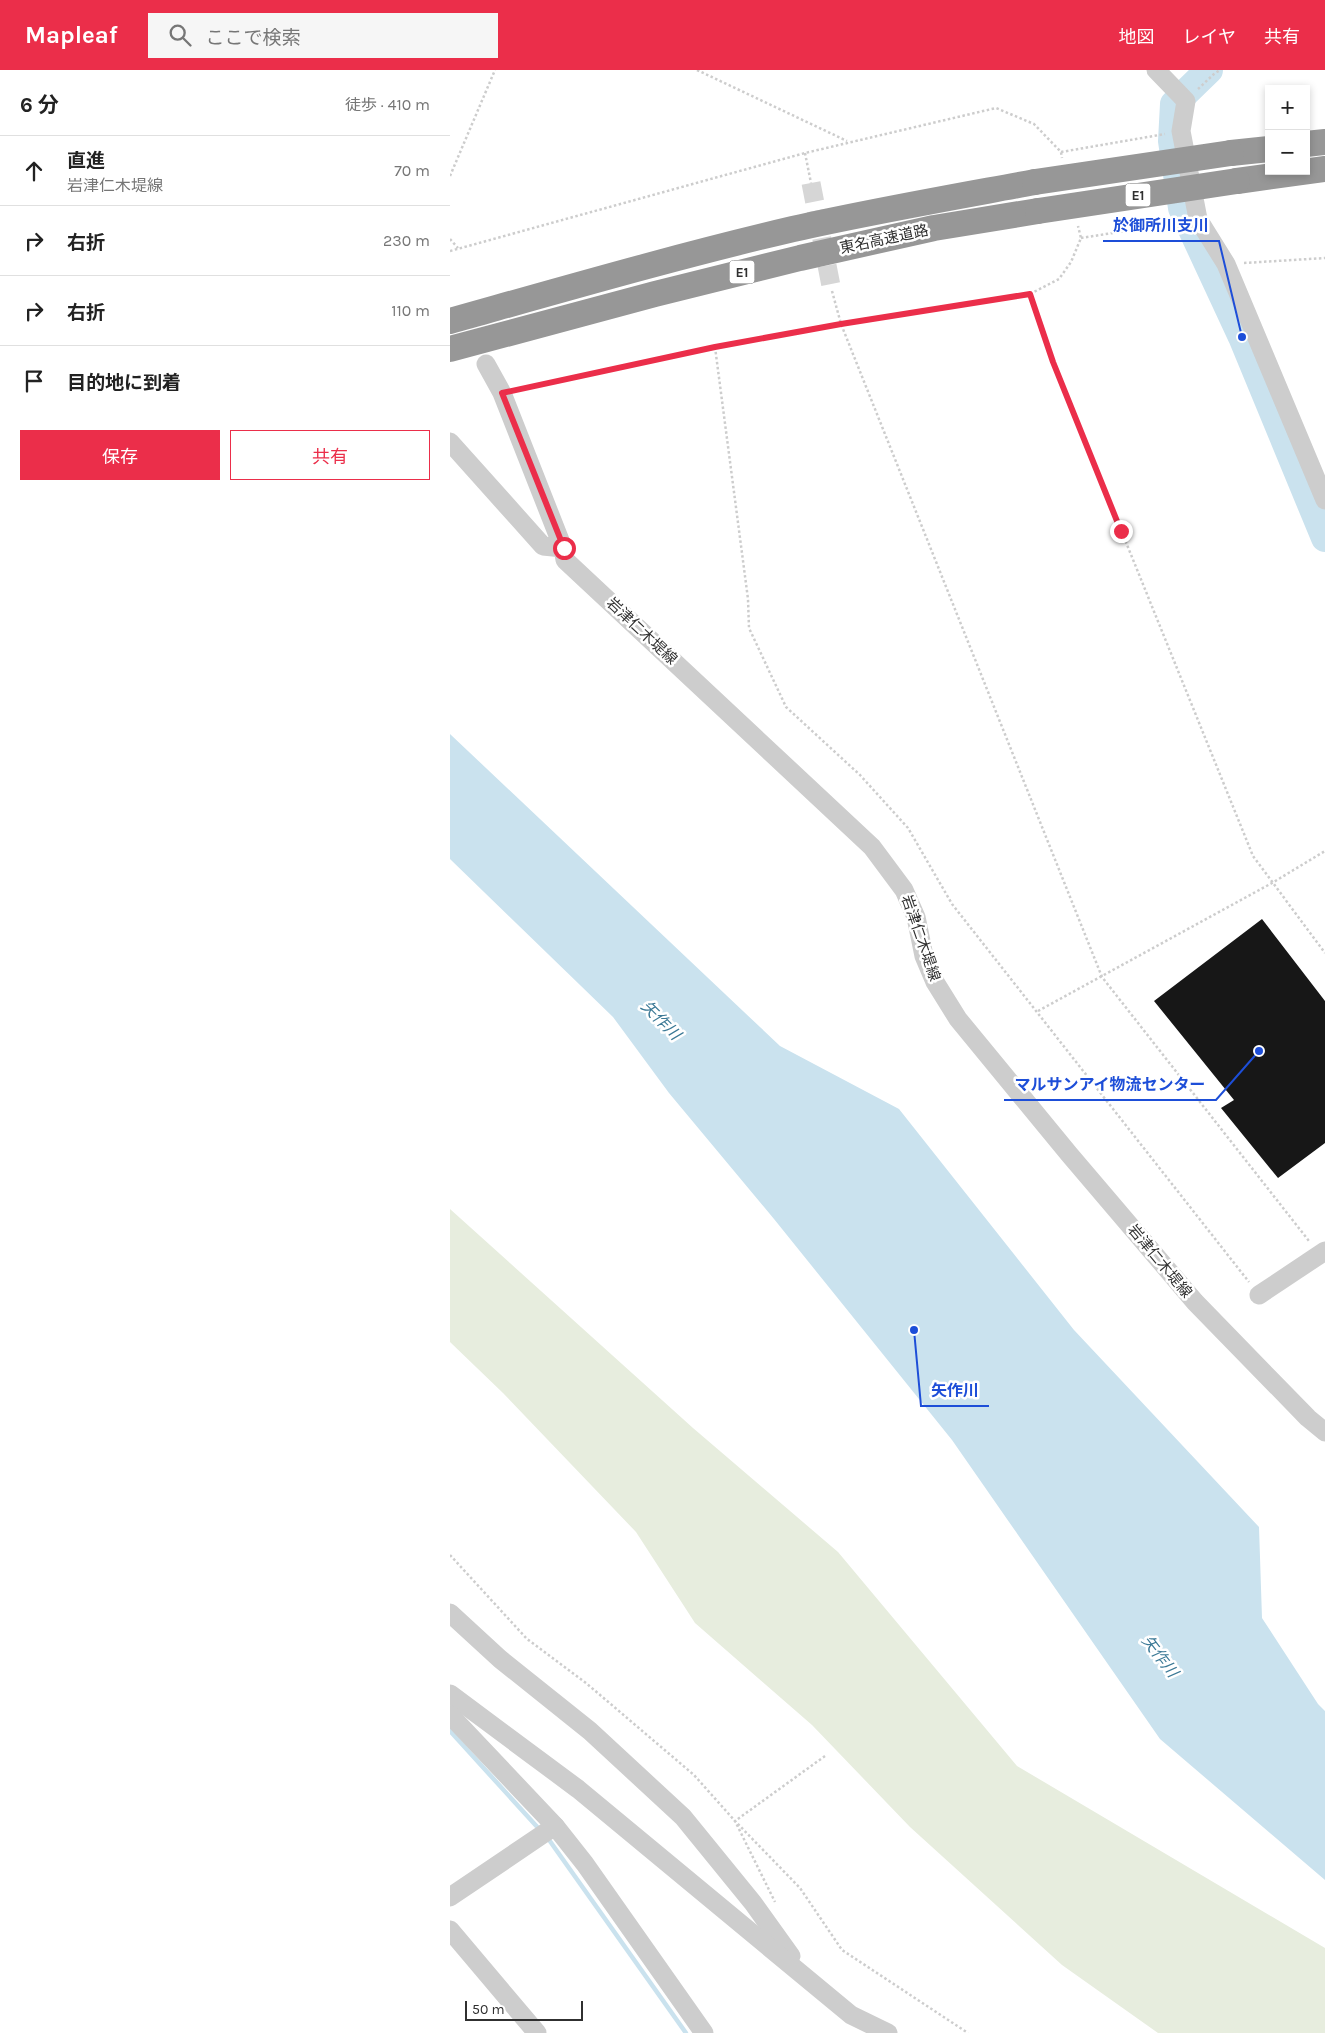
<!DOCTYPE html>
<html lang="ja">
<meta charset="utf-8">
<style>
body{margin:0;font-family:Karla,"Noto Sans JP",sans-serif;background:#f6f6f6;color:#222}
.controls{position:absolute;right:15px;top:15px;display:grid;overflow:hidden;border-radius:0px;box-shadow:0 2px 8px #0003}
.controls button{width:45px;height:45px;display:grid;place-items:center;padding:0;border:0;border-bottom:1px solid #e0e0e0;background:#fff;color:#222;font:25px sans-serif}
.scale{position:absolute;left:15px;bottom:12px;width:118px;box-sizing:border-box;padding-left:5px;border:2px solid #303030;border-top:0;font-size:14px;line-height:18px;white-space:nowrap;color:#303030;-webkit-text-stroke:4px #fff;paint-order:stroke}
.stop{position:absolute;width:15px;height:15px;margin:-11px;border:4px solid #eb2e4a;border-radius:50%;background:#fff}
.stop.end{background:#eb2e4a;border-color:#fff;box-shadow:0 1px 5px #0008}
.list{margin:0;padding:0;list-style:none}
h2{display:flex;justify-content:space-between;align-items:center;height:65px;margin:0;padding:0 20px;font-size:21px}
h2 small{font-size:16px;font-weight:400;color:#767676}
.list li{display:grid;grid-template-columns:32px 1fr auto;gap:15px;align-items:center;box-sizing:border-box;height:70px;padding:0 20px;border-top:1px solid #e0e0e0}
.list b{display:block;font-size:19px;white-space:nowrap}
.list p{margin:0;font-size:16px;white-space:nowrap;color:#767676}
.list em{font-size:16px;font-style:normal;color:#767676}
.actions{display:flex;gap:10px;padding:15px 20px}
.actions a{flex:1;padding:11px 0;border:1px solid #eb2e4a;border-radius:0px;text-align:center;font-size:18px;color:#eb2e4a}
.actions .main{background:#eb2e4a;color:#fff}
.icon{flex:none;width:28px;height:28px;fill:none;stroke:currentColor;stroke-width:2;stroke-linecap:round;stroke-linejoin:round}
.map{position:relative;flex:none;width:875px;height:1963px;overflow:hidden}
header{display:flex;align-items:center;gap:30px;box-sizing:border-box;height:70px;padding:0 25px;background:#eb2e4a;color:#fff}
header strong{font-size:24px}
nav{display:flex;gap:28px;margin-inline-start:auto;font-size:18px}
.search{width:350px;height:45px;background:#f6f6f6;display:flex;align-items:center;gap:12px;box-sizing:border-box;padding:0 18px;border-radius:0px;color:#767676;font-size:19px}
main{display:flex}
aside{flex:1;background:#fff}
.map>svg:first-child{display:block}
.green{fill:#e7edde}
.water{fill:#cae2ee}
.lines{fill:none;stroke-linecap:round;stroke-linejoin:round}
.stream{stroke:#cae2ee;stroke-width:4.5}
.river{stroke:#cae2ee;stroke-width:28}
.building{fill:#171717}
.minor-tunnel{stroke:#d6d6d6;stroke-width:19;stroke-dasharray:19 9;stroke-linecap:butt}
.path{stroke:#cdcdcd;stroke-width:2.5;stroke-dasharray:2.5 2.5;stroke-linecap:butt}
.minor{stroke:#cdcdcd;stroke-width:19}
.highway{stroke:#979797;stroke-width:26}
.highway-bridge{stroke:#979797;stroke-width:26}
.route{stroke:#eb2e4a;stroke-width:6}
.labels{text-anchor:middle;dominant-baseline:central;stroke-width:5;stroke-linejoin:round;paint-order:stroke}
.shield{fill:#fff;stroke:#6e6e6e;stroke-width:1}
.shield-label{font-size:14px;font-weight:bold;fill:#303030}
.street-label{font-size:15px;fill:#303030;stroke:#fff}
.water-label{font-size:16px;font-style:italic;fill:#3b7996;stroke:#fff}
.leader{fill:none;stroke:#1d4ed8;stroke-width:2}
.callout-dot{fill:#1d4ed8;stroke:#fff;stroke-width:2}
.callout-label{font-size:16px;text-anchor:middle;font-weight:bold;fill:#1d4ed8;stroke:#fff;stroke-width:5;stroke-linejoin:round;paint-order:stroke}
</style>
<header>
<strong>Mapleaf</strong>
<div class="search"><svg class="icon" aria-label="search" viewBox="0 0 24 24"><circle cx="10" cy="10" r="6"/><path d="M15 15l6 6"/></svg>ここで検索</div>
<nav><a>地図</a><a>レイヤ</a><a>共有</a></nav>
</header>
<main>
<aside>
<h2>6 分<small>徒歩 · 410 m</small></h2>
<ul class="list">
<li><svg class="icon" aria-label="ahead" viewBox="0 0 24 24"><path d="M12 20V5M6 11l6-6 6 6"/></svg><div><b>直進</b><p>岩津仁木堤線</p></div><em>70 m</em></li>
<li><svg class="icon" aria-label="right" viewBox="0 0 24 24"><path d="M7 20v-9h11M14 6l5 5-5 5"/></svg><div><b>右折</b></div><em>230 m</em></li>
<li><svg class="icon" aria-label="right" viewBox="0 0 24 24"><path d="M7 20v-9h11M14 6l5 5-5 5"/></svg><div><b>右折</b></div><em>110 m</em></li>
<li><svg class="icon" aria-label="arrive" viewBox="0 0 24 24"><path d="M6 21V4h12l-3 4 3 4H6"/></svg><div><b>目的地に到着</b></div></li>
</ul>
<div class="actions"><a class="main">保存</a><a>共有</a></div>
</aside>
<div class="map">
<svg width="875" height="1963" viewBox="0 0 875 1963">
<rect width="100%" height="100%" fill="#fff"/>
<polygon class="green" points="0,1139 243,1358 388,1482 567,1696 875,1878 875,1963 708,1963 612,1895 460,1757 362,1655 245,1553 186,1462 53,1323 0,1272"/>
<polygon class="water" points="0,664 330,976 449,1039 624,1260 809,1457 812,1548 868,1634 875,1641 875,1810 710,1669 502,1370 324,1149 219,1023 163,947 0,789"/>
<g class="lines">
<g class="stream">
<polyline points="0,1661 90,1760"/>
<polyline points="97,1767 236,1963"/>
</g>
<polyline class="river" points="759,0 724,34 722,71 732,138 792,267 875,468"/>
</g>
<polygon class="building" points="812,849 875,931 875,1073 828,1108 771,1038 784,1030 704,931"/>
<g class="lines">
<polyline class="minor-tunnel" points="361,113 382,221"/>
<g class="path">
<polyline points="247,0 397,71"/>
<polyline points="748,19 764,4 770,0"/>
<polyline points="611,82 715,64"/>
<polyline points="355,83 361,113"/>
<polyline points="0,106 45,0"/>
<polyline points="631,168 732,152"/>
<polyline points="0,169 8,178"/>
<polyline points="0,181 355,83 546,38 584,54 611,82 612,88"/>
<polyline points="794,193 875,188"/>
<polyline points="382,221 391,254 652,907 859,1171"/>
<polyline points="580,224 603,292 803,786 875,883"/>
<polyline points="265,277 298,529 299,558 336,637 410,705 458,758 502,834 799,1212"/>
<polyline points="69,319 265,277 391,254 580,224 609,209 621,192 631,168 628,156"/>
<polyline points="588,941 822,813 875,781"/>
<polyline points="0,1485 77,1569 136,1613 244,1705 285,1751 325,1832"/>
<polyline points="375,1686 285,1751 350,1818 392,1880 518,1963"/>
</g>
<g class="minor">
<polyline points="706,0 736,31 731,61 748,149 776,194 875,430"/>
<polyline points="36,294 52,323 113,478 115,490 422,777 454,820 466,847 474,886 485,912 508,949 619,1084 745,1232 858,1348 875,1362"/>
<polyline points="0,372 93,476 113,478"/>
<polyline points="809,1225 875,1181"/>
<polyline points="0,1543 50,1589 140,1661 233,1747 303,1833 341,1886"/>
<polyline points="0,1624 128,1719 401,1945 438,1963"/>
<polyline points="0,1645 105,1756 135,1794 254,1963"/>
<polyline points="0,1827 105,1756"/>
<polyline points="0,1860 87,1963"/>
</g>
<g class="highway">
<polyline points="856,74 875,72"/>
<polyline points="781,83 819,79"/>
<polyline points="787,111 875,99"/>
<path d="M0,251C114,219 228,186 343,159C423,141 504,127 585,112"/>
<polyline points="0,279 205,224 350,188 484,158 588,141"/>
</g>
<g class="highway-bridge">
<polyline points="585,112 781,83"/>
<polyline points="588,141 787,111"/>
</g>
</g>
<g class="lines">
<polyline class="route" points="114,478 52,323 265,277 391,254 580,224 603,292 671,461"/>
</g>
<g class="labels">
<g class="shield">
<rect x="675.5" y="113.5" width="25" height="23" rx="4"/>
<rect x="279.5" y="190.5" width="25" height="23" rx="4"/>
</g>
<g class="shield-label">
<text x="688" y="125">E1</text>
<text x="292" y="202">E1</text>
</g>
<g class="street-label">
<text transform="translate(434 169) rotate(-12)">東名高速道路</text>
<text transform="translate(192 561) rotate(43)">岩津仁木堤線</text>
<text transform="translate(471 868) rotate(71)">岩津仁木堤線</text>
<text transform="translate(710 1191) rotate(50)">岩津仁木堤線</text>
</g>
<g class="water-label">
<text transform="translate(211 950) rotate(45)">矢作川</text>
<text transform="translate(710 1586) rotate(52)">矢作川</text>
</g>
</g>
<path class="leader" d="M792 267L769 171H653M809 981L766 1030H554M464 1260L471 1336H539"/>
<g class="callout-dot">
<circle cx="792" cy="267" r="5"/>
<circle cx="809" cy="981" r="5"/>
<circle cx="464" cy="1260" r="5"/>
</g>
<g class="callout-label">
<text x="711" y="161">於御所川支川</text>
<text x="660" y="1020">マルサンアイ物流センター</text>
<text x="505" y="1326">矢作川</text>
</g>
</svg>
<div class="controls">
<button>+</button>
<button>−</button>
</div>
<div class="scale">50 m</div>
<div class="stop" style="left:114px;top:478px"></div>
<div class="stop end" style="left:671px;top:461px"></div>
</div>
</main>
